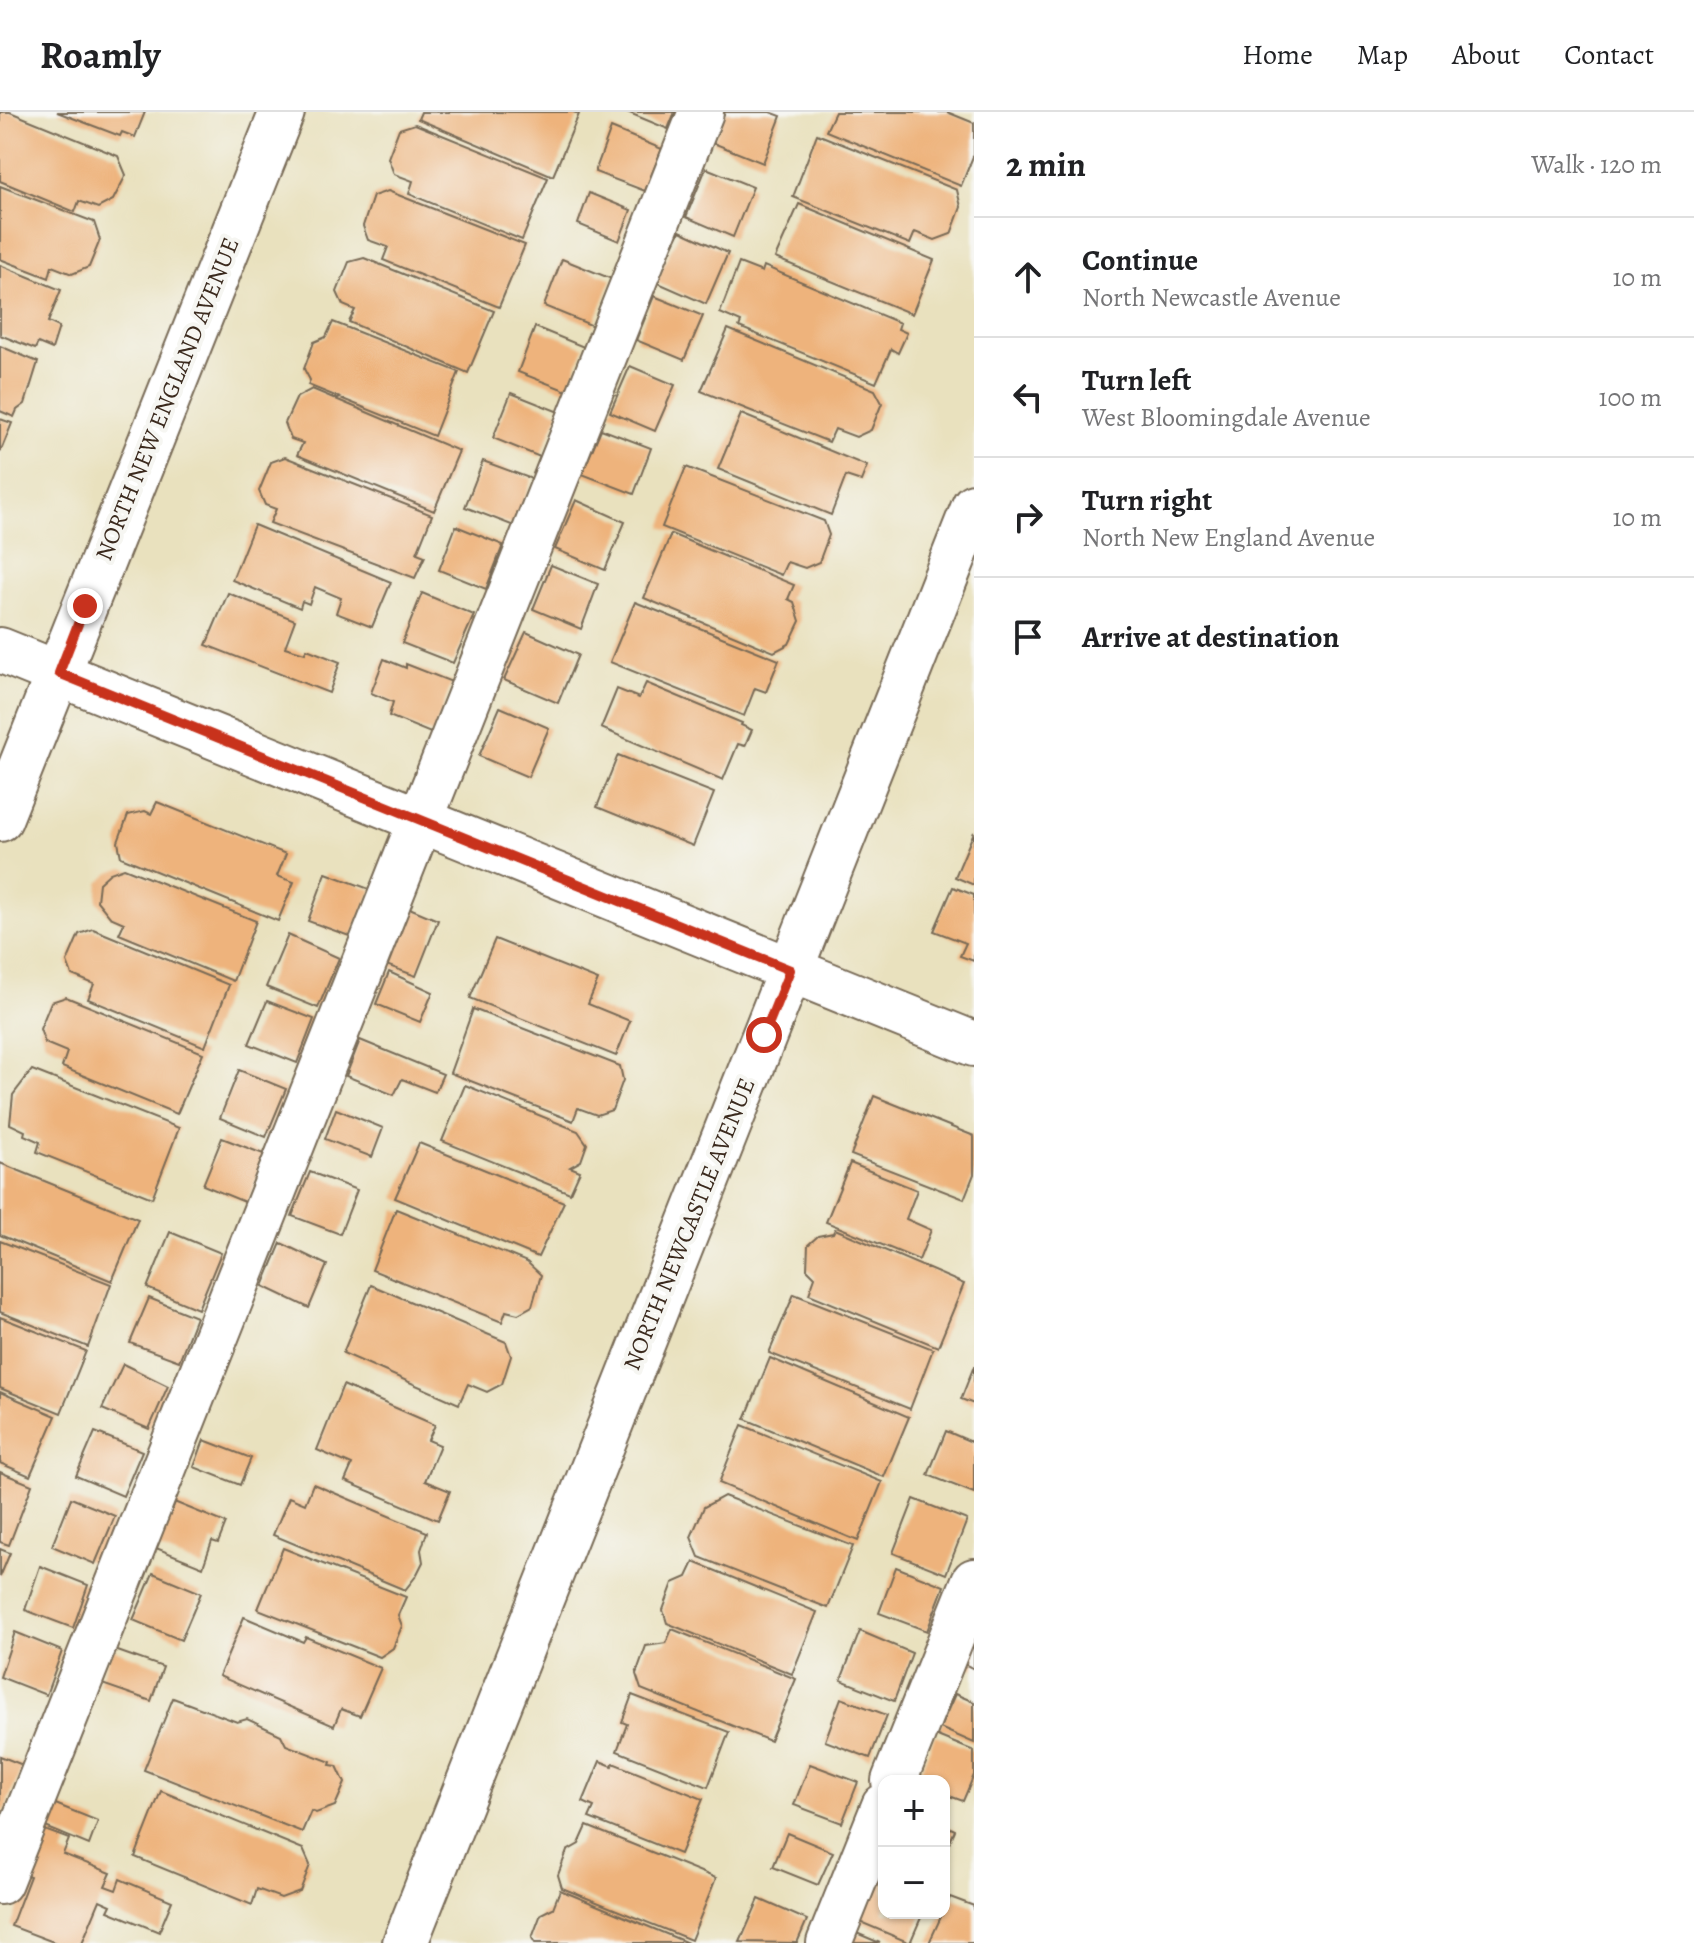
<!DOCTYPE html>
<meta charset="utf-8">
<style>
body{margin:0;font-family:Alegreya,serif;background:#f2f2f2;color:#202124}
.controls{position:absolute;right:24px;bottom:24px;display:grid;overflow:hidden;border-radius:16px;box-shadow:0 2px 6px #0004}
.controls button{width:72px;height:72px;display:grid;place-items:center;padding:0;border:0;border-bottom:2px solid #e0e0e0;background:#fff;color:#202124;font:40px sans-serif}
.stop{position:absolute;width:24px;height:24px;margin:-18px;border:6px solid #c8321e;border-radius:50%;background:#fff}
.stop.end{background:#c8321e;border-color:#fff;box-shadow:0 2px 8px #0008}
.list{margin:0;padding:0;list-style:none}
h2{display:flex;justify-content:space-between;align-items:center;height:104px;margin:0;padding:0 32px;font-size:34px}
h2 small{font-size:26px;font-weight:400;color:#757577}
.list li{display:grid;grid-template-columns:52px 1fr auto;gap:24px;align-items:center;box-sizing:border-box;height:120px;padding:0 32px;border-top:2px solid #e0e0e0}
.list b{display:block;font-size:30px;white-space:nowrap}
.list p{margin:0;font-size:26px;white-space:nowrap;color:#757577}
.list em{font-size:26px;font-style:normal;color:#757577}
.icon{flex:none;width:44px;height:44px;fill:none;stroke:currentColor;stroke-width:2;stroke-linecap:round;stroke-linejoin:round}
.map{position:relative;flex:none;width:974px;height:1831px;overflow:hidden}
header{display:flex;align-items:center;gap:48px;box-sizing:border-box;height:112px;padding:0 40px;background:#fff;border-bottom:2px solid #e0e0e0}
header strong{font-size:38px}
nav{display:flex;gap:44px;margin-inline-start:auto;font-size:28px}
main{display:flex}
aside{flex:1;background:#fff}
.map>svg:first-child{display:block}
.building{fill:#eeb37b}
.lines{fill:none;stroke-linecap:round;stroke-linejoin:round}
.minor-casing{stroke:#786a56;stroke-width:48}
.minor{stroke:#fff;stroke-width:44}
.route{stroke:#c8321e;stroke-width:10}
.labels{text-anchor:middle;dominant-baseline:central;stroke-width:8;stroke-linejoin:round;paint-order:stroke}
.street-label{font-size:24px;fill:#3b2a1e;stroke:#f6f6f2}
</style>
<header>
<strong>Roamly</strong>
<nav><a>Home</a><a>Map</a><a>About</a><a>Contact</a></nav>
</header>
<main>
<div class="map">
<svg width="974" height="1831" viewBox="0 0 974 1831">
<rect width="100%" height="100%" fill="#f6f6f2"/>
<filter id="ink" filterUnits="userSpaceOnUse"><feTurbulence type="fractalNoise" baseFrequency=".0125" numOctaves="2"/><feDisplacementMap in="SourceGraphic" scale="16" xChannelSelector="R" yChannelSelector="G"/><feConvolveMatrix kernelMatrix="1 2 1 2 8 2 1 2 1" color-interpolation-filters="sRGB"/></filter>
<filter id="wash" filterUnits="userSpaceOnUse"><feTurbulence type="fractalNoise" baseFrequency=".006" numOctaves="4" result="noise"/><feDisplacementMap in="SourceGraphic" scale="32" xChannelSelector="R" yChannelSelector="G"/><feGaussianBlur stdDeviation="1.8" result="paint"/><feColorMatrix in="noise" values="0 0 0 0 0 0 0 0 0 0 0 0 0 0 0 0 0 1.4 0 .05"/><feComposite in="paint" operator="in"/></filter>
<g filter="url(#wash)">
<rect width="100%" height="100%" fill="#e9e1be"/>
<g id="blocks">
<g class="building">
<polygon points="0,0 10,0 118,44 126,63 113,88 98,96 79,89 75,100 0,69"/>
<polygon points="57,0 145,0 135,25 122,20 120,24"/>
<polygon points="421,0 573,0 579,2 553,64 418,7"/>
<polygon points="627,0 675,0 668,17"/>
<polygon points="725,0 770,0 781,4 763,51 713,31"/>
<polygon points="835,0 947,0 974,11 974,42 961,74 826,19"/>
<polygon points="415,12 548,66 522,128 409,82 413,69 394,62 388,46 399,17"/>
<polygon points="611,16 662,37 645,79 595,60"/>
<polygon points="817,22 957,78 961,95 951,122 935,128 915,120 910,132 793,85"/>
<polygon points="706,56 753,75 733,125 686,105"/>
<polygon points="0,74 94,110 100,128 89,155 72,162 52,154 49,166 0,147"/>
<polygon points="388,79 525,133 499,195 383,148 388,135 368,128 363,114 373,84"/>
<polygon points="589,81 631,98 619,129 578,112"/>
<polygon points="799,92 934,148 912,202 775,146"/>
<polygon points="680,119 728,141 706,192 656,170"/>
<polygon points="364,146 494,199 468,261 349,210 355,198 343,193 337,180 349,150"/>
<polygon points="562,147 612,167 593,214 544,194"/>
<polygon points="739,151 762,160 764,154 900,211 898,217 907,221 898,241 891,237 876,271 739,215 741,210 720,201"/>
<polygon points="0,153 61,178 48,210 59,215 52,237 38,231 35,237 0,223"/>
<polygon points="654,184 703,204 684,248 636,228"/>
<polygon points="333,210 459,260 434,324 308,273 310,268 304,257 314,230 326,225"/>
<polygon points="535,215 584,235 567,279 518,260"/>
<polygon points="728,217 875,278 882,291 871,318 856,325 835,317 829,330 701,279"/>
<polygon points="0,234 38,250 25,292 17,298 14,305 0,299"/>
<polygon points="630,254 675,273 655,319 610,300"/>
<polygon points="312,277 459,339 434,399 297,343 303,331 291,327 285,311 297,285"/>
<polygon points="511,281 559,300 540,345 493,326"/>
<polygon points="741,302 867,354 861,369 846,364 831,403 718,357"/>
<polygon points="0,307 12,311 0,341"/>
<polygon points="601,317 651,336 634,382 582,362"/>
<polygon points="285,345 432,403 417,441 425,444 415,466 270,411 276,397 265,393 259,379 271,350"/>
<polygon points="483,349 532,367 514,414 465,395"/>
<polygon points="686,355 824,409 829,423 819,450 805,456 787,450 781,463 662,415"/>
<polygon points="576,388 625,410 605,458 555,437"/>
<polygon points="254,413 391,470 372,515 336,501 341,486 315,475 309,492 302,489 300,496 232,468"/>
<polygon points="456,414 503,433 486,477 439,458"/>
<polygon points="671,422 794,473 788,487 794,490 800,509 789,532 774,540 644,486"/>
<polygon points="551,453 598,472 581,517 533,497"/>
<polygon points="228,481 295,508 285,535 305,541 307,537 340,550 329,581 206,533"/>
<polygon points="422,481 474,503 453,551 402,531"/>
<polygon points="635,490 779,548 766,580 755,576 744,604 610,550"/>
<polygon points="526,520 578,543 558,591 504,568"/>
<polygon points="384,547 406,556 406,552 452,570 433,622 389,604 393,590 371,581"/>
<polygon points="646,571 742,611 741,613 752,618 745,634 738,632 723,668 601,616 617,577 639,586"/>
<polygon points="500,595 549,616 528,665 479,644"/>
<polygon points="618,643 714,681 693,734 597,695"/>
<polygon points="157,690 286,742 277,764 294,770 278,809 121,745 118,730 128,703 145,699 151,702"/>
<polygon points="974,720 974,773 955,765"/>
<polygon points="124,756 256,809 233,869 119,822 124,811 110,805 97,789 99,771 110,761"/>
<polygon points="326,761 372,778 352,825 308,809"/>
<polygon points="953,775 974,783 974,849 960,844 966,831 934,819"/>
<polygon points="407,795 438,808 416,864 386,853"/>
<polygon points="93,817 229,873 205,935 88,887 94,872 72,863 67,850 79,822"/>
<polygon points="288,823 339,846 318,896 266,875"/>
<polygon points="495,827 598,868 588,892 630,909 616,944 470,886"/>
<polygon points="389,860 433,880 420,910 376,892"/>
<polygon points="66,885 203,941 177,1002 62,955 67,940 45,931 40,917 51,890"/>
<polygon points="267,889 314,907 297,951 249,932"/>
<polygon points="473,897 620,954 623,968 612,998 597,1003 578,996 573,1009 450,961"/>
<polygon points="360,928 443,962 435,980 402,967 394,983 346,964"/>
<polygon points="32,958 179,1016 152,1086 37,1040 40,1030 24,1023 25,1019 10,1012 13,983"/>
<polygon points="239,958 286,977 266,1025 220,1006"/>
<polygon points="465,973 578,1019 587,1032 581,1049 570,1055 580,1059 570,1081 442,1029"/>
<polygon points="874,984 974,1024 974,1062 964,1087 851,1043"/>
<polygon points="336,997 383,1016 372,1045 325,1027"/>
<polygon points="222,1026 266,1043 247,1091 203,1073"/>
<polygon points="419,1031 564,1090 538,1145 395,1086"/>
<polygon points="0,1051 138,1107 112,1169 0,1123"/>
<polygon points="850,1051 917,1078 906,1107 931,1118 919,1148 826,1110"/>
<polygon points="310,1060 357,1078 340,1122 292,1104"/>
<polygon points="396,1097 527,1150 541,1163 532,1194 518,1202 506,1199 502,1210 372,1158"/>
<polygon points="835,1117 964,1172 938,1235 809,1182 815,1165 807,1157 808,1133 818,1124 833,1121"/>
<polygon points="170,1120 221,1141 198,1197 147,1176"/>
<polygon points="0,1129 111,1172 88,1235 0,1200"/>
<polygon points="281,1131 327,1153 309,1196 263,1174"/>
<polygon points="371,1173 506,1230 511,1244 502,1272 487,1280 468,1272 459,1292 343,1241"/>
<polygon points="794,1182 933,1237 910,1297 769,1241"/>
<polygon points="149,1186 196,1205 179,1249 130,1231"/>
<polygon points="0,1205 86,1239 61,1301 0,1276"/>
<polygon points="770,1246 909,1305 884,1365 745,1307"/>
<polygon points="123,1252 168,1274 149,1317 102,1297"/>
<polygon points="974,1254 974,1292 961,1287"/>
<polygon points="343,1273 435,1313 428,1328 440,1333 425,1369 450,1379 438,1408 345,1369 352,1353 317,1338"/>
<polygon points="0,1280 56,1304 30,1364 0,1351"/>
<polygon points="742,1313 882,1370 858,1429 719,1371"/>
<polygon points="946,1319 974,1331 974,1381 928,1363"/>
<polygon points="95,1320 142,1339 123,1384 76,1364"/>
<polygon points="204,1328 251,1346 240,1373 194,1355"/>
<polygon points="0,1360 32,1373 9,1433 0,1430"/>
<polygon points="313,1372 427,1420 421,1438 423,1450 416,1464 405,1478 273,1423 289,1385 305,1392"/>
<polygon points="724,1384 853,1434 828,1496 699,1445 691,1425 704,1395"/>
<polygon points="71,1386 115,1404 95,1452 52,1434"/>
<polygon points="914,1387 967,1408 946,1462 893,1441"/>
<polygon points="174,1390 226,1411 218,1431 212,1429 203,1455 156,1436"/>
<polygon points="283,1436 406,1485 398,1503 402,1514 393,1536 380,1545 258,1497"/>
<polygon points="0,1437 10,1441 0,1465"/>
<polygon points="694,1450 817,1500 792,1562 667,1511 663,1498 673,1471 687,1465"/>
<polygon points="40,1454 88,1473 73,1516 25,1498"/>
<polygon points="896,1455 944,1474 927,1519 879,1501"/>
<polygon points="153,1461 201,1481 181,1528 133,1508"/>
<polygon points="244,1505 303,1530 306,1525 381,1556 360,1604 341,1597 334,1614 219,1564"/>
<polygon points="672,1517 796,1567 770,1629 641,1577 636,1562 646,1534 666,1531"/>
<polygon points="860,1519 912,1541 894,1589 841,1568"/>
<polygon points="974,1519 974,1557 960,1550"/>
<polygon points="15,1520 62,1539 46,1583 0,1565"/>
<polygon points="112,1537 163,1555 151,1589 99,1571"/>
<polygon points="955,1582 974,1590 974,1631 940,1616"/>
<polygon points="632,1583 729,1620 708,1675 617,1639 627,1612 622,1610"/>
<polygon points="173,1586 237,1610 247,1607 281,1623 286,1633 331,1650 330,1653 337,1654 345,1671 335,1694 316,1701 311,1699 302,1720 144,1658"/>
<polygon points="841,1586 887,1603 870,1646 825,1629"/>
<polygon points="935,1623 974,1639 974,1663 963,1689 944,1682 944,1669 916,1669"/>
<polygon points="0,1644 23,1653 3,1702 0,1701"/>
<polygon points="600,1649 612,1654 613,1651 703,1687 680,1742 589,1706 594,1695 583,1690"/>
<polygon points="810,1652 858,1670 842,1711 794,1693"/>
<polygon points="161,1679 303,1737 310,1753 300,1779 281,1786 257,1777 252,1793 135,1745"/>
<polygon points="53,1691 98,1709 89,1733 43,1714"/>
<polygon points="944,1713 955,1718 944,1744"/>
<polygon points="587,1714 716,1766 691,1828 562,1776 558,1763 567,1739 579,1732"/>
<polygon points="42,1717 69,1727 63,1742 111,1761 105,1774 116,1778 120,1767 172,1789 159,1820 108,1799 111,1793 100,1788 82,1831 56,1831 11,1814 30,1764 24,1762"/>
<polygon points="787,1721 833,1740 818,1773 773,1755"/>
<polygon points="884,1754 884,1801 923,1801 910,1831 858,1809"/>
<polygon points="560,1778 688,1831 535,1831 532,1826 541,1802 553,1796"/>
<polygon points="950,1785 974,1794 974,1831 929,1831"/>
<polygon points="759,1787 807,1808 797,1831 740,1830"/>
<polygon points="854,1820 880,1831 850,1831"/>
</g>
</g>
</g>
<g filter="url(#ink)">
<use href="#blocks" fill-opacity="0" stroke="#786a56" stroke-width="2"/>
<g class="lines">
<defs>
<g id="minor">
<polyline points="0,538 974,932"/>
<polyline points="0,707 282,0"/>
<polyline points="894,1669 974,1469"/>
<polyline points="0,1770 701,0"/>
<polyline points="405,1831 974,394"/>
<polyline points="829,1831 884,1694"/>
</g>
</defs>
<use href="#minor" class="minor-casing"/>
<use href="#minor" class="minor"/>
</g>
</g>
<g class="lines" filter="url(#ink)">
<polyline class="route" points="85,494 59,561 790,858 764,923"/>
</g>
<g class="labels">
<g class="street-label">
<text transform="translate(167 287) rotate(-68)">NORTH NEW ENGLAND AVENUE</text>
<text transform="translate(689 1112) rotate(-68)">NORTH NEWCASTLE AVENUE</text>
</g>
</g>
</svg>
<div class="controls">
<button>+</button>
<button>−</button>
</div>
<div class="stop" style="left:764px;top:923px"></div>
<div class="stop end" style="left:85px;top:494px"></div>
</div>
<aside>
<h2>2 min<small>Walk · 120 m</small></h2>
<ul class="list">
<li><svg class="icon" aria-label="ahead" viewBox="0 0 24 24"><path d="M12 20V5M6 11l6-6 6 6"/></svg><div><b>Continue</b><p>North Newcastle Avenue</p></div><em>10 m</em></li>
<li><svg class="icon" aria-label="left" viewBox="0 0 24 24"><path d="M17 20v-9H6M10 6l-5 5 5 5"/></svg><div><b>Turn left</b><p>West Bloomingdale Avenue</p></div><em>100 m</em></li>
<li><svg class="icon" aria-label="right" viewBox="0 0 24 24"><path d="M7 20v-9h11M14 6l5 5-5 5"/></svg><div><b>Turn right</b><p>North New England Avenue</p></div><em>10 m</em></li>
<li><svg class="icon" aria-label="arrive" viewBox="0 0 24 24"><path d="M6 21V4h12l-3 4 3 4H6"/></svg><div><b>Arrive at destination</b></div></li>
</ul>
</aside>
</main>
